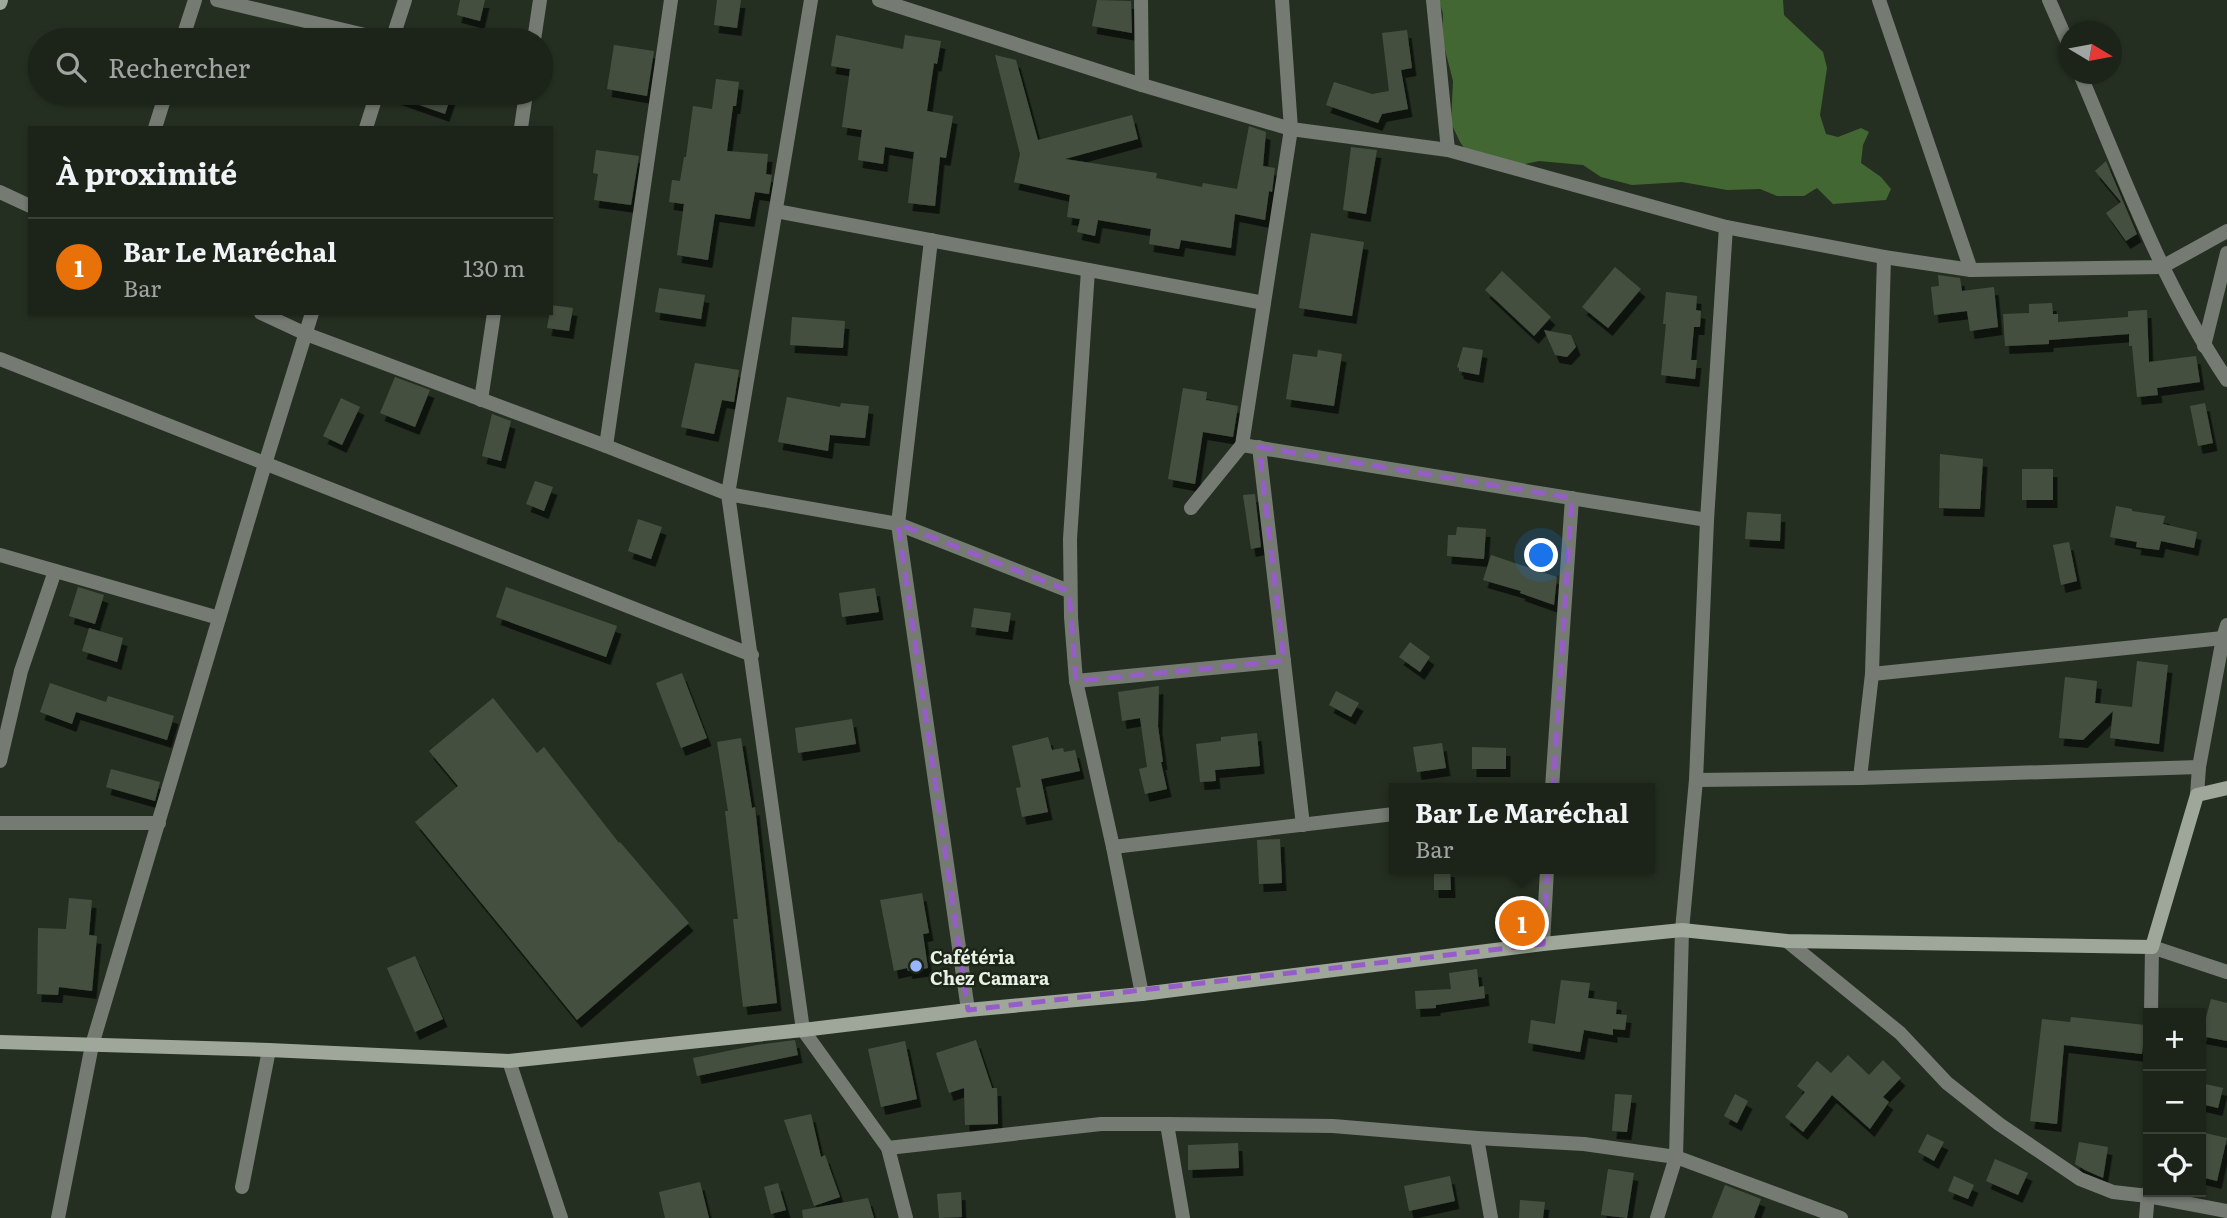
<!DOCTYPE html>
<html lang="fr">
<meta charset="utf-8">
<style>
body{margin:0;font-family:Literata,serif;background:#252b22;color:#f1f3f6}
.controls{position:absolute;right:21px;bottom:21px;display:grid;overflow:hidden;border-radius:0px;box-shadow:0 2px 5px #0004}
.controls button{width:63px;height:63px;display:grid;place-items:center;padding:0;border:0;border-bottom:2px solid #3a4038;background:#1c2319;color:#f1f3f6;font:35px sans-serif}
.compass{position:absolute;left:2059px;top:21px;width:63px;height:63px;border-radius:50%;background:#1c2319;box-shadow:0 2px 5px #0004;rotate:100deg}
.you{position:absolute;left:1542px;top:556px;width:24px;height:24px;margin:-18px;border:5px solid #fff;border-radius:50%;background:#1a73e8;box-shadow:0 0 0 10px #1a73e833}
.badge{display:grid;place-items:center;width:46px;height:46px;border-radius:50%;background:#1a73e8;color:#fff;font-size:23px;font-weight:700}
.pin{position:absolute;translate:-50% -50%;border:4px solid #fff;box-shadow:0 2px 7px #0006}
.popup{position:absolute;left:1389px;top:783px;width:266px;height:91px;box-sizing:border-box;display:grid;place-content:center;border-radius:0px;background:#1c2319;filter:drop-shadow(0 2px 5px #0005);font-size:23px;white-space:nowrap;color:#a0a4a2}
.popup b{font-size:26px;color:#f1f3f6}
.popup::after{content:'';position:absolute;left:50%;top:100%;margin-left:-14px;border:14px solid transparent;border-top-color:#1c2319}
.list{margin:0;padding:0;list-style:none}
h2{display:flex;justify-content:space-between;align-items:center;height:91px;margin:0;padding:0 28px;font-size:30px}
h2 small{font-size:23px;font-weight:400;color:#a0a4a2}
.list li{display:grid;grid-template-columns:46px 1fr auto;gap:21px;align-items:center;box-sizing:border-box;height:98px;padding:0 28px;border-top:2px solid #3a4038}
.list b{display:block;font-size:26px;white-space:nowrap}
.list p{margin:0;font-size:23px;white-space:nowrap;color:#a0a4a2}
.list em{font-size:23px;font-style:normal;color:#a0a4a2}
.icon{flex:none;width:38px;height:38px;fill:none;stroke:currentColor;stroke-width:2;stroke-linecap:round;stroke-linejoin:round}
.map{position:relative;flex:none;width:2227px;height:1218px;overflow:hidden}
.search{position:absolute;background:#1c2319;box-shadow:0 2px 5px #0004;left:28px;top:28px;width:525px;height:77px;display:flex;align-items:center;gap:18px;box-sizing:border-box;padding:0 24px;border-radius:38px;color:#a0a4a2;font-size:26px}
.panel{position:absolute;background:#1c2319;box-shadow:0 2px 5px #0004;left:28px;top:126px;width:525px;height:189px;border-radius:0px}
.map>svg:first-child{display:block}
.forest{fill:#436732}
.building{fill:#445040;filter:url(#shadow)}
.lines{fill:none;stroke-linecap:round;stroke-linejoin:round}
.street{stroke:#757b73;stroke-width:14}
.secondary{stroke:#9fa79b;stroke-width:14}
.marked{fill:none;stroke:#965dc9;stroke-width:5;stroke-dasharray:14 9;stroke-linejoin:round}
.poi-dot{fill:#99b5fd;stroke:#1c2617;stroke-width:2.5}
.labels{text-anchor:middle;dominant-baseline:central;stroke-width:5;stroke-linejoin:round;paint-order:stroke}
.poi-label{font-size:18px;font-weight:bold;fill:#e9f0e6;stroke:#1c2617;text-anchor:start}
</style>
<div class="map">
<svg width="2227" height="1218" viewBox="0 0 2227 1218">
<defs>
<filter id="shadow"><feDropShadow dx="4.5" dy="8" stdDeviation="0" flood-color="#0009"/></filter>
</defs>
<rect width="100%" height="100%" fill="#252f21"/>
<polygon class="forest" points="1439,0 1783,0 1784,15 1823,52 1827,68 1820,115 1826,134 1838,137 1861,128 1869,132 1863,145 1861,163 1881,177 1891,189 1886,200 1833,204 1817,188 1804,196 1777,196 1760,189 1727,190 1682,182 1632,185 1601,177 1583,165 1539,161 1516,166 1469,155 1460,142 1451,123 1453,81 1442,38 1443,14"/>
<g class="building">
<polygon points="460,0 485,0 480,21 457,15"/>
<polygon points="717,0 741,0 737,28 714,25"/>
<polygon points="1097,0 1131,1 1132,33 1092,26"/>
<polygon points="1407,30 1412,68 1401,70 1408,109 1382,114 1378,123 1326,105 1334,82 1372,94 1389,91 1382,33"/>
<polygon points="836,35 903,49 905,35 941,41 937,64 934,63 927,111 953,116 946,158 940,157 935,206 908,203 914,152 885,147 883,164 858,160 862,130 842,127 850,69 831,66"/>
<polygon points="614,45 654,51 647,96 607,89"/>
<polygon points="995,55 1016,60 1038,140 1132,115 1138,139 1065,159 1157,173 1156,178 1202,187 1203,183 1237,189 1249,126 1266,132 1263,166 1275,168 1272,192 1269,191 1265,220 1235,214 1231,248 1181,240 1179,249 1149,244 1151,229 1098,220 1095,236 1077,232 1080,219 1067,217 1070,195 1014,182 1020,154"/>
<polygon points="716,79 739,82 736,106 733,106 727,151 768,154 766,174 772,175 769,194 755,192 750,219 715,214 708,260 677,255 684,204 669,202 672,180 680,181 684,157 686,157 693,106 712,109"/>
<polygon points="391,93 452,93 445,114 391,95"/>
<polygon points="1351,147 1377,150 1366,214 1343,210"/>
<polygon points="596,150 639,156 631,205 594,200 598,174 593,173"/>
<polygon points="2106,161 2137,234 2126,241 2106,213 2121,202 2095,171"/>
<polygon points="1311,233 1364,242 1352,316 1299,308"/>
<polygon points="1615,267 1641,289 1608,328 1582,307"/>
<polygon points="1502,271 1551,317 1534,336 1485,290"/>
<polygon points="1938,275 1960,278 1962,291 1994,287 1998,327 1970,331 1967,311 1934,315 1931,287 1939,286"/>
<polygon points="659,288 705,295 701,319 655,312"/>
<polygon points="1666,292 1697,296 1696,310 1701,311 1700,327 1694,327 1691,360 1697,360 1695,379 1661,375 1666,324 1663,324"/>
<polygon points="2052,303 2053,314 2058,314 2058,322 2128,317 2128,311 2147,310 2149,362 2196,356 2200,382 2157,388 2158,395 2137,397 2132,346 2129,346 2129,334 2049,340 2049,344 2005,346 2003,314 2029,313 2029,304"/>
<polygon points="551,305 573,308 569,331 547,328"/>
<polygon points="792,317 845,321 843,348 790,345"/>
<polygon points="1544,330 1571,335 1576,347 1567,357 1555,355"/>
<polygon points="1463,347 1483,350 1479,375 1459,371 1459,368 1457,367"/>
<polygon points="1318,350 1342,354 1334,406 1286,399 1293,354 1317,357"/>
<polygon points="695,363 739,370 734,402 722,400 714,434 681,427"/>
<polygon points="395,377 430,390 415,427 380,413"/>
<polygon points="1183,388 1207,392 1206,400 1238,406 1233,437 1203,432 1195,484 1168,479"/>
<polygon points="787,397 840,407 841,403 869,406 865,438 830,435 828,451 778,442"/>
<polygon points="341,398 360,407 342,445 323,436"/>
<polygon points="2205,403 2213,443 2198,446 2190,406"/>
<polygon points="492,414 511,421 501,461 482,456"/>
<polygon points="1940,454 1983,459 1980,509 1939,508"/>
<rect x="2022" y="469" width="31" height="31"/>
<polygon points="535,481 553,487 544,511 526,504"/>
<polygon points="1255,494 1261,547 1251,549 1243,495"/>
<polygon points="2116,506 2132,509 2132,511 2165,516 2163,524 2197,532 2194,548 2161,541 2159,550 2136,547 2137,542 2110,537"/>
<polygon points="1747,512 1781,514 1780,541 1745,539"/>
<polygon points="638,519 662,527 651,559 628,551"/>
<polygon points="1457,527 1486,529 1484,559 1447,556 1448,535 1456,535"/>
<polygon points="2069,542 2077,581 2061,585 2053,545"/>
<polygon points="1491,555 1557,577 1554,605 1520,593 1521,591 1483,580"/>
<polygon points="78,587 104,595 95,624 69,616"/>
<polygon points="506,587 617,626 606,657 496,617"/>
<polygon points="875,588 879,612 842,617 839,593"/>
<polygon points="974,608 1011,613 1008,632 971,627"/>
<polygon points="89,628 123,638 117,662 82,651"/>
<polygon points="1410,642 1430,657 1420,672 1399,657"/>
<polygon points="2137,661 2168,665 2159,744 2110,738 2113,711 2083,740 2059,738 2065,677 2097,681 2095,703 2132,707"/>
<polygon points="682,673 707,738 681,748 656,683"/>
<polygon points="50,683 106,702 108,696 174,716 167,740 76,712 72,724 40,712"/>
<polygon points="1159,686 1158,726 1163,762 1161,762 1167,789 1145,794 1139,769 1147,767 1140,718 1122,721 1118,692"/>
<polygon points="1336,691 1359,703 1351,717 1329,705"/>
<polygon points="493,698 537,753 544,747 619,843 620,842 689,923 577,1020 415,822 458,786 429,751"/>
<polygon points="852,719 856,744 798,753 795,728"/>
<polygon points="1257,733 1260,766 1215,770 1216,781 1200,782 1196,744 1221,741 1221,737"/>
<polygon points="1048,737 1052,750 1063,748 1064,752 1075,750 1080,771 1041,779 1048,812 1022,817 1016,788 1021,787 1012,746"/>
<polygon points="741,738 752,808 755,807 777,1003 743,1007 733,919 738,919 725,811 728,811 717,742"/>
<polygon points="1442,743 1446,768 1417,772 1413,747"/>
<polygon points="1472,747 1506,748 1506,769 1472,769"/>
<polygon points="111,769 160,782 155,801 106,787"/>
<polygon points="1280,839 1282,883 1259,884 1257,840"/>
<polygon points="1434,869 1450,869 1451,890 1434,890"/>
<polygon points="922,893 929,933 923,934 928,968 908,971 907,968 894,971 880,900"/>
<polygon points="69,898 92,900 89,935 97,936 92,991 59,987 58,995 37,994 38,928 66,929"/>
<polygon points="415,956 443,1019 415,1032 387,968"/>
<polygon points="1477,969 1479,987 1484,986 1485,998 1436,1005 1436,1008 1416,1009 1415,991 1451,989 1449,973"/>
<polygon points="1561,980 1590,983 1588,998 1617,1002 1616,1014 1627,1015 1625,1030 1613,1029 1613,1035 1584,1030 1580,1052 1528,1043 1531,1020 1555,1024"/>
<polygon points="2211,999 2227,1003 2227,1041 2201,1036"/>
<polygon points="2071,1017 2145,1025 2142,1054 2064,1045 2057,1124 2030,1121 2042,1019 2070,1022"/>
<polygon points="795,1040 798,1055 697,1076 693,1058 757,1045"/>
<polygon points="976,1040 992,1088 997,1088 998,1124 965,1125 964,1088 949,1093 936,1053"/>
<polygon points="905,1041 917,1099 881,1107 868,1049"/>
<polygon points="1848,1055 1869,1075 1883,1060 1901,1078 1883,1097 1889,1102 1870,1129 1832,1095 1803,1132 1785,1117 1805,1092 1797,1086 1817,1061 1831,1073"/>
<polygon points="2201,1083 2223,1088 2218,1108 2201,1104"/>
<polygon points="1615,1094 1632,1095 1627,1132 1612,1131"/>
<polygon points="1735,1094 1748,1101 1737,1123 1724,1116"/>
<polygon points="811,1114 821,1157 825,1155 840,1197 814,1206 784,1120"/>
<polygon points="2205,1133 2227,1138 2217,1181 2201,1177 2201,1153"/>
<polygon points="1927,1134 1944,1142 1934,1161 1918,1152"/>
<polygon points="2079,1142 2108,1147 2103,1178 2085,1170 2075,1164"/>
<polygon points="1238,1143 1239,1168 1188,1170 1188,1145"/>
<polygon points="1995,1159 2028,1173 2018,1195 1986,1181"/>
<polygon points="1608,1169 1634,1173 1627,1218 1601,1215"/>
<polygon points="1450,1176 1455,1201 1409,1211 1404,1186"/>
<polygon points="1954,1176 1974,1185 1968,1199 1948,1191"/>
<polygon points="700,1182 709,1218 665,1218 659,1192"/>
<polygon points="778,1183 786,1210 771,1214 764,1187"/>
<polygon points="1725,1185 1761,1199 1754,1218 1712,1218"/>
<polygon points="961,1192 962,1217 939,1218 937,1194"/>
<polygon points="868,1198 874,1218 803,1218 802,1210"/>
<polygon points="1520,1200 1545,1202 1543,1218 1519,1218"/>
</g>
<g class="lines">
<g class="street">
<polyline points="217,0 386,40"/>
<polyline points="811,0 728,494 803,1030 888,1148 906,1218"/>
<polyline points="879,0 1142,85 1291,129 1448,150 1726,227 1884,257 1971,270 2162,267 2227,231"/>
<polyline points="1141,0 1142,85"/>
<polyline points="1433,0 1448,150"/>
<polyline points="1879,0 1971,270"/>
<polyline points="2049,0 2070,48"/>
<polyline points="182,40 195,0"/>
<polyline points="392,40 405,0"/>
<polyline points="534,40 540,0"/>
<path d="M2080,74C2124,178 2163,285 2227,380"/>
<polyline points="155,128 166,93"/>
<polyline points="366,128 377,93"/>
<polyline points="521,128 526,93"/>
<polyline points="0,192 30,206"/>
<polyline points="776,211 1264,303"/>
<polyline points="931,240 898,524 968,1010"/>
<polyline points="1088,270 1070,539 1071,617 1076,681 1113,847 1142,994"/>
<polyline points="261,313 306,334 606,446 728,494 898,524 1069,591"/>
<polyline points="2204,346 2227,253"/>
<polyline points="0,359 752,655"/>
<polyline points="481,400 494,313"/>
<polyline points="1242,445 1707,520"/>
<polyline points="606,446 671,0"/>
<polyline points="1259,447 1303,825"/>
<polyline points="1191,508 1242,445 1291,129 1282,0"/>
<polyline points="0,555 219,618"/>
<polyline points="1872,674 2223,638"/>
<polyline points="1076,681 1284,661"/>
<polyline points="0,761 21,671 55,571"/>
<polyline points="1860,778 1872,674 1884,257"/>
<polyline points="1696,780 1860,778 2199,767"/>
<polyline points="1552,788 1572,498"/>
<polyline points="2197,795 2199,767 2223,638 2227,625"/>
<polyline points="0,823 159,823"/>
<polyline points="1113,847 1394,814"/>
<polyline points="1787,941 1900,1033 1947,1083 1999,1124 2080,1179 2113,1192 2148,1196 2227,1211"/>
<polyline points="1543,944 1547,869"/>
<polyline points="2151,1013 2152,947 2227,972"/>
<polyline points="509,1061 561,1218"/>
<polyline points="1167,1124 1183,1218"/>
<polyline points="1477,1138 1491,1218"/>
<polyline points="888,1148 1101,1124 1167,1124 1333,1126 1477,1138 1584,1144 1676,1157 1841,1218"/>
<polyline points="242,1187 269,1050"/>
<polyline points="58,1218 92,1045 265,464 312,313"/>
<polyline points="1657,1218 1676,1157 1682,930 1696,780 1707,520 1726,227"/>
<polyline points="2146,1218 2148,1192"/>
</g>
<g class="secondary">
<polyline points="0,3 1,0"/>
<polyline points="0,1042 269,1050 509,1061 803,1030 968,1010 1142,994 1543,944 1682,930 1787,941 2152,947 2197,795 2227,788"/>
</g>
</g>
<path class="marked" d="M1259,447L1572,498L1543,944L968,1010L898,524L1069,591L1076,681L1284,661Z"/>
<circle class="poi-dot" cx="916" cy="966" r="7"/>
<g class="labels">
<g class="poi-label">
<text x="930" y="956">Cafétéria<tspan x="930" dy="21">Chez Camara</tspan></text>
</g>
</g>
</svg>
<div class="controls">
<button>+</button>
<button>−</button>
<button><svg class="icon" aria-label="locate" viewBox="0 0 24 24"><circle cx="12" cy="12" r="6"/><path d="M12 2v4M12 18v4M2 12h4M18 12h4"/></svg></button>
</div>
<svg class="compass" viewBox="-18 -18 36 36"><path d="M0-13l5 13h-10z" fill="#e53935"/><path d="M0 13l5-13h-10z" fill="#a0a4a2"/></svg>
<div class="you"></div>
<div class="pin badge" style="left:1522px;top:923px;background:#e8710a">1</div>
<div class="popup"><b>Bar Le Maréchal</b>Bar</div>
<div class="search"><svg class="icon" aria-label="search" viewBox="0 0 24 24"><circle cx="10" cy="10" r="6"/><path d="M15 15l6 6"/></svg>Rechercher</div>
<section class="panel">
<h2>À proximité<small></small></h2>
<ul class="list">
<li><span class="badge" style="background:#e8710a">1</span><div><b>Bar Le Maréchal</b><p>Bar</p></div><em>130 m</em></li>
</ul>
</section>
</div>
